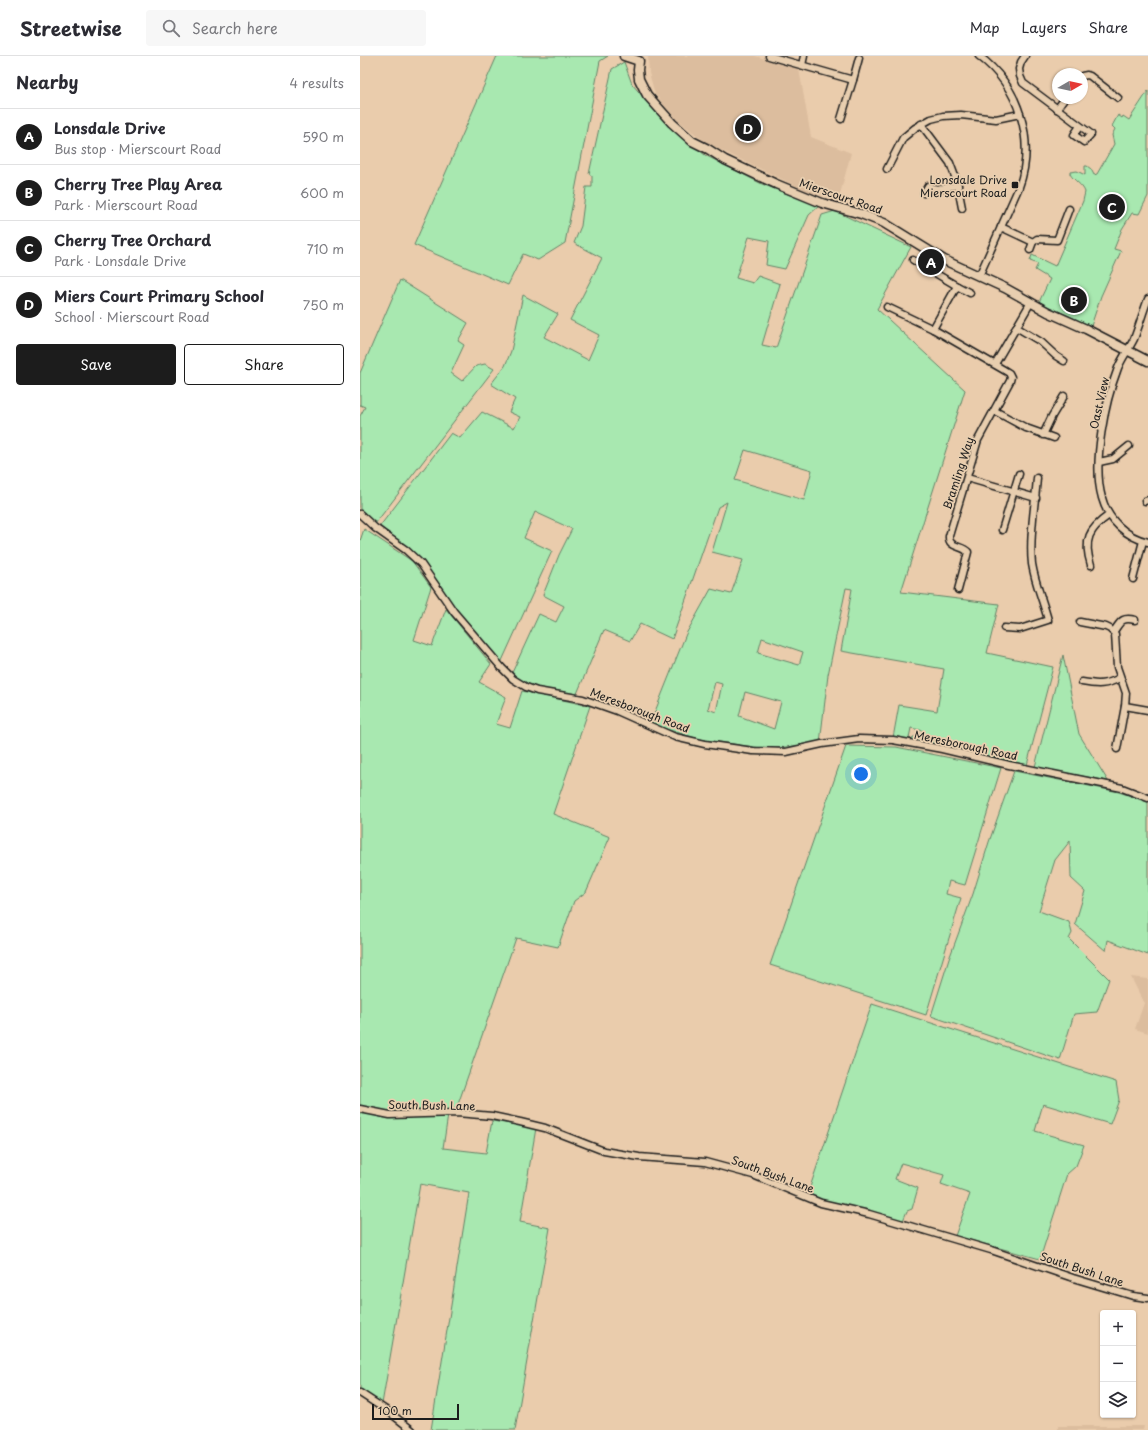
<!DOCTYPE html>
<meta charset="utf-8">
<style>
body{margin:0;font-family:"Playpen Sans",sans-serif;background:#f7f7f7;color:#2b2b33}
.controls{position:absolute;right:12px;bottom:12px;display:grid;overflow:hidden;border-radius:4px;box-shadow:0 1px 3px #0004}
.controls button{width:36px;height:36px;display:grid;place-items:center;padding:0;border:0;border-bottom:1px solid #e1e1e2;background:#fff;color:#2b2b33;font:20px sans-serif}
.compass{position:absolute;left:692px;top:12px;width:36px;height:36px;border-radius:50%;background:#fff;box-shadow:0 1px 3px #0004;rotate:81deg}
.scale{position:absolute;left:12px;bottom:10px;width:87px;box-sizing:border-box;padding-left:4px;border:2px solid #1c1c1c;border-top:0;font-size:11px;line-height:14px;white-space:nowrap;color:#1c1c1c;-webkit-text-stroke:3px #e8ceaf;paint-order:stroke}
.you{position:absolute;left:501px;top:718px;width:14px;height:14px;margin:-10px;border:3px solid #fff;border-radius:50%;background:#1a73e8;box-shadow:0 0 0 6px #1a73e833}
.badge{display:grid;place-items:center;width:26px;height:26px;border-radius:50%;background:#1c1c1c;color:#fff;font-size:13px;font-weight:700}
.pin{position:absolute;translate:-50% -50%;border:2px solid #fff;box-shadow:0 1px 4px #0006}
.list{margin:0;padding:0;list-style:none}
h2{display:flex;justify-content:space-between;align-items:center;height:52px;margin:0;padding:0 16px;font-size:17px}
h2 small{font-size:13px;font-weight:400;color:#7c7c81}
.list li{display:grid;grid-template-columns:26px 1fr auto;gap:12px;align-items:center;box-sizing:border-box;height:56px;padding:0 16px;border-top:1px solid #e1e1e2}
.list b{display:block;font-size:15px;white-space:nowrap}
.list p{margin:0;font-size:13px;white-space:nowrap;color:#7c7c81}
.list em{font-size:13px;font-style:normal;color:#7c7c81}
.actions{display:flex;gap:8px;padding:12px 16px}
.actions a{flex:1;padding:9px 0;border:1px solid #1c1c1c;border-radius:4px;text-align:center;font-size:14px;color:#1c1c1c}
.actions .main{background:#1c1c1c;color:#fff}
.icon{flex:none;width:22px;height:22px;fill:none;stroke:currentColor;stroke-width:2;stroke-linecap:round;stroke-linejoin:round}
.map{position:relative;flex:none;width:788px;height:1374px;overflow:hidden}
header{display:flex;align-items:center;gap:24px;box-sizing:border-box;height:56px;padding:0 20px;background:#fff;border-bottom:1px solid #e1e1e2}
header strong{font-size:19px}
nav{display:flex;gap:22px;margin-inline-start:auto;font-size:14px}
.search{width:280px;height:36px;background:#f7f7f7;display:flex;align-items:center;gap:10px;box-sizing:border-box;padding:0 14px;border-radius:4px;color:#7c7c81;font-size:15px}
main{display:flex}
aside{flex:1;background:#fff}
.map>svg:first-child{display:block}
.built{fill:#dcbd9e}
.green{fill:#a8e8b0;stroke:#628266;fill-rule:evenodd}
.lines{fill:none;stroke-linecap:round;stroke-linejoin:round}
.minor-casing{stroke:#1c1c1c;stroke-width:9}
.tertiary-casing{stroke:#1c1c1c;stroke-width:11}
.minor{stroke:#e8ceaf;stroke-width:6}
.tertiary{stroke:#e8ceaf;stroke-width:8}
.poi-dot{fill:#1c1c1c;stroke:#e8ceaf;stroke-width:1.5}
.labels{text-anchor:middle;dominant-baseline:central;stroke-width:3.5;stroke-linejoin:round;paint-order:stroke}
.poi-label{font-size:11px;fill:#1c1c1c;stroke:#e8ceaf;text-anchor:end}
.street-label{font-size:11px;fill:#1c1c1c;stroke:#e8ceaf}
</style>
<header>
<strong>Streetwise</strong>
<div class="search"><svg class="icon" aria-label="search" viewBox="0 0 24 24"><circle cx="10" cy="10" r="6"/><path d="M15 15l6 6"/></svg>Search here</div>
<nav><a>Map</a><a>Layers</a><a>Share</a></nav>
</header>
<main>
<aside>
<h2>Nearby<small>4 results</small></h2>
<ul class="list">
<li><span class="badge">A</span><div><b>Lonsdale Drive</b><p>Bus stop · Mierscourt Road</p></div><em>590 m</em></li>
<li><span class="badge">B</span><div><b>Cherry Tree Play Area</b><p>Park · Mierscourt Road</p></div><em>600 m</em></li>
<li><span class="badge">C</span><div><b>Cherry Tree Orchard</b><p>Park · Lonsdale Drive</p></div><em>710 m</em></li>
<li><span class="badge">D</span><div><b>Miers Court Primary School</b><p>School · Mierscourt Road</p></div><em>750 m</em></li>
</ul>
<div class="actions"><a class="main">Save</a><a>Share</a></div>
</aside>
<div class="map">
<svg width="788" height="1374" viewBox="0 0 788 1374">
<rect width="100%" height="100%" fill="#eaccac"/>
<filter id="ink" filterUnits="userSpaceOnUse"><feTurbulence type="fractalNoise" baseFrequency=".025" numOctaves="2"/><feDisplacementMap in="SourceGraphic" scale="8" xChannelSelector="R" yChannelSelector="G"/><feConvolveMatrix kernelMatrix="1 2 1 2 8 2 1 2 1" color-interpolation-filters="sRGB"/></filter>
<g filter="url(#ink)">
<g class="built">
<polygon points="288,0 395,0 439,13 451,81 491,97 479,142 449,136 348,88 315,62 295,38 289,17"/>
<polygon points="771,921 788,923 788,977 775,973 784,947"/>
<polygon points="698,1370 784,1370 783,1374 698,1374"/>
</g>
<g class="green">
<polygon points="137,0 248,0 240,5 205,187 178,204 163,198 148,229 54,189"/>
<path d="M264,6L272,28L304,65L345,99L402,128L459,150L449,159L425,213L406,209L409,185L389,181L376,222L393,227L398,220L420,228L402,289L416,292L462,159L475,155L551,191L517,253L605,334L541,536L639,548L627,597L693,611L667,709L572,688L533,682L539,649L577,655L584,613L481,595L492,533L486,532L468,619L460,687L408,693L339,683L290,668L326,578L351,533L371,538L383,504L352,496L367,446L358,451L312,583L280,568L270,585L244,574L216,640L169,630L151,619L179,558L196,566L204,550L183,539L199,499L212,473L175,456L164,482L192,495L141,607L89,546L63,506L20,470L91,377L100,382L122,356L154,372L160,361L149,356L155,343L131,328L145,310L151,295L163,239L198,258L184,281L228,304L239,279L210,264L242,202L214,187L221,170L226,131H232V120L229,118L252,13ZM385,394L452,414L444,444L375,424ZM402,582L443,596L439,609L398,597ZM355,626L362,628L356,656L348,653ZM385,636L421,646L414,673L379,660ZM551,672L564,675L563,679L558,678L557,681H553L552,683L549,682Z"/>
<path d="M788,35V140L779,158L772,157L762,173L754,193L761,195L741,240L731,270L679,246L690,223L675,214L678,208L670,205L672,199L695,210L723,145L725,136C722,128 714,125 710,118V116L717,115L725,119V110H727L731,113L734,119L737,118L754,88L752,79L755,73L752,70L758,59L762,62L763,60L769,64Z"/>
<polygon points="40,224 108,267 98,285 104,289 91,317 102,325 116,310 125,308 134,313 15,468 0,454 0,360 5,351 0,349 0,317"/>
<polygon points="4,473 52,505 71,531 54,584 72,590 86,553 131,608 119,626 146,641 136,668 150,672 162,635 230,650 193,758 250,781 226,836 214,845 198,891 156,882 96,1054 30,1056 0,1050 0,485"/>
<polygon points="703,599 719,678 748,725 675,711"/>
<polygon points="486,690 536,691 641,712 605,829 589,825 586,838 601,842 566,959 410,909"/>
<polygon points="654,715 759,736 788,746 788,899 748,884 746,895 715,868 725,835 711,822 710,785 695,804 679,855 709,866 712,877 709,883 749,923 737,956 714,958 700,1004 571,960 589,903 613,838 629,786"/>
<polygon points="512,948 756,1026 759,1044 750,1068 683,1048 675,1075 724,1089 716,1110 707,1118 680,1203 595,1180 610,1138 581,1128 584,1119 541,1107 535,1123 558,1132 552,1153 547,1155 542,1167 447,1140"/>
<polygon points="0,1056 88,1059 83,1092 126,1097 132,1065 176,1072 160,1166 190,1172 155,1374 71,1374 109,1137 60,1128 22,1348 0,1334"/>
</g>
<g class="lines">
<defs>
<g id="minor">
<polyline points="409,0 493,24 499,2"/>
<path d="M619,0C659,30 676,84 659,131L619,220"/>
<polyline points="665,0 661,6 659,13 660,20 663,27 731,78 724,86 714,79 720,70"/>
<polyline points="442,9 444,0"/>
<polyline points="722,20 727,19 730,20 758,42"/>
<polyline points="697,53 705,42"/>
<polyline points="481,63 493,24"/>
<polyline points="561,68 590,107 597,126 602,152"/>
<polyline points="527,113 543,82 555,72 571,63 583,60 601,59 636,63 660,58"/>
<path d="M564,137L568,130C577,135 588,131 598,129"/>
<polyline points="641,171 673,186"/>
<polyline points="670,194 673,186 677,183 697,184 709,153"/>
<polyline points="553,204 597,230 573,273"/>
<polyline points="597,230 610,237"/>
<path d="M788,243C783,256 779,270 774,283C769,293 762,302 758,312C745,346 732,407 742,442C748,464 766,481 788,486"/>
<path d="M527,251L573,273L644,314L649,317L651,321L650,325L618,384L589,480C588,492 602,489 608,496L598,534"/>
<polyline points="656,271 681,286 696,300 704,305"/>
<polyline points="635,308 671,246"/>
<polyline points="635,355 666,372 694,382"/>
<polyline points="683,379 692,360 704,340"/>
<polyline points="739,406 753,403 769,390"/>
<polyline points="607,422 676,442"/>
<polyline points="785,445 788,444"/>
<polyline points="0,458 15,472 46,494 61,508 94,556 142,612 153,623 166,631 177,635 223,643 257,655 315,681 345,688 393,695 426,696 462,688 499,683 533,684 582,693 649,709 762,732 788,742"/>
<polyline points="642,474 659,418"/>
<path d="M731,509C723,484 729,473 749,459"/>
<polyline points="773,523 783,485"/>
<polyline points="720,566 746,571 750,573 755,578 757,611 766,637 765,650 788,654"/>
<path d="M644,572L660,573L688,564C683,545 675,527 672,508C669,482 675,449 677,422"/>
<path d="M754,575C761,565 762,561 775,564"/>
<path d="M722,626C738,629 746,629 760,622"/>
<polyline points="757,693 765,650"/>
<polyline points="0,1053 30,1059 97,1057 132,1060 160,1066 185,1072 244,1095 279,1101 345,1106 393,1119 461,1147 509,1158 631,1194 713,1222 773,1240 788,1242"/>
<polyline points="0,1337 29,1356 52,1374"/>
</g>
<polyline id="tertiary" points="264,0 279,5 278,14 279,23 287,39 312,67 332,85 348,93 365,104 416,128 462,147 501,158 524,167 584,204 645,232 688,256 726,273 788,305"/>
</defs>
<use href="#minor" class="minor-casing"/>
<use href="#tertiary" class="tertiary-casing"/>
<use href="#minor" class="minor"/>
<use href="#tertiary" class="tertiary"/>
</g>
</g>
<rect class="poi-dot" x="651" y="125" width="8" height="8" rx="2"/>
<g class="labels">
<g class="poi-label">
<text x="647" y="123">Lonsdale Drive<tspan x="647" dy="13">Mierscourt Road</tspan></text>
</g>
<g class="street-label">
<text transform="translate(481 140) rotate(19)">Mierscourt Road</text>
<text transform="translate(739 347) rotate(-77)">Oast View</text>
<text transform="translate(598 417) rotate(-72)">Bramling Way</text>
<text transform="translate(280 654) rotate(21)">Meresborough Road</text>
<text transform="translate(606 689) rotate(12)">Meresborough Road</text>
<text transform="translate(72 1049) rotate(1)">South Bush Lane</text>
<text transform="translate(413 1118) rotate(20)">South Bush Lane</text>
<text transform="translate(722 1213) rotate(18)">South Bush Lane</text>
</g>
</g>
</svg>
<div class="controls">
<button>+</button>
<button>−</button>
<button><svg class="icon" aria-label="layers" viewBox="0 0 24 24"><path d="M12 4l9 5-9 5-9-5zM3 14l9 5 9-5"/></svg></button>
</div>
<svg class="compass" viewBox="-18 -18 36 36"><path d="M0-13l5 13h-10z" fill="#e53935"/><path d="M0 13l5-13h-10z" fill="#7c7c81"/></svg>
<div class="scale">100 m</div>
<div class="you"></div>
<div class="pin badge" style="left:571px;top:206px">A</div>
<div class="pin badge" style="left:714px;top:244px">B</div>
<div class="pin badge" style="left:752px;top:151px">C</div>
<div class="pin badge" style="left:388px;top:72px">D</div>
</div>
</main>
